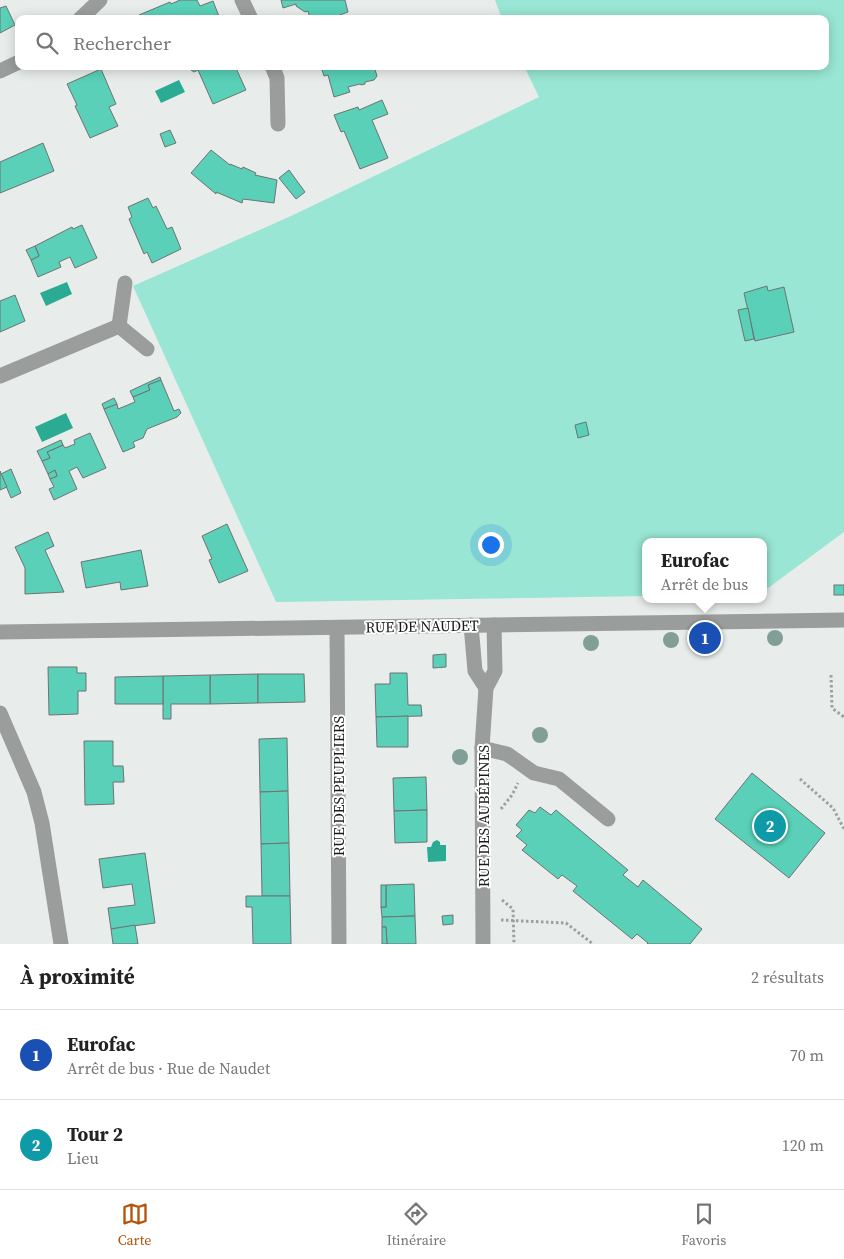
<!DOCTYPE html>
<html lang="fr">
<meta charset="utf-8">
<style>
body{margin:0;font-family:"Source Serif 4",serif;background:#f2f2f2;color:#222}
.you{position:absolute;left:490px;top:544px;width:18px;height:18px;margin:-12px;border:4px solid #fff;border-radius:50%;background:#1a73e8;box-shadow:0 0 0 8px #1a73e833}
.badge{display:grid;place-items:center;width:32px;height:32px;border-radius:50%;background:#b45309;color:#fff;font-size:16px;font-weight:700}
.pin{position:absolute;translate:-50% -50%;border:2px solid #fff;box-shadow:0 1px 5px #0006}
.popup{position:absolute;left:642px;top:538px;width:125px;height:65px;box-sizing:border-box;display:grid;place-content:center;border-radius:10px;background:#fff;filter:drop-shadow(0 1px 4px #0005);font-size:16px;white-space:nowrap;color:#767676}
.popup b{font-size:19px;color:#222}
.popup::after{content:'';position:absolute;left:50%;top:100%;margin-left:-10px;border:10px solid transparent;border-top-color:#fff}
.list{margin:0;padding:0;list-style:none}
h2{display:flex;justify-content:space-between;align-items:center;height:65px;margin:0;padding:0 20px;font-size:21px}
h2 small{font-size:16px;font-weight:400;color:#767676}
.list li{display:grid;grid-template-columns:32px 1fr auto;gap:15px;align-items:center;box-sizing:border-box;height:90px;padding:0 20px;border-top:1px solid #e0e0e0}
.list b{display:block;font-size:19px;white-space:nowrap}
.list p{margin:0;font-size:16px;white-space:nowrap;color:#767676}
.list em{font-size:16px;font-style:normal;color:#767676}
.icon{flex:none;width:28px;height:28px;fill:none;stroke:currentColor;stroke-width:2;stroke-linecap:round;stroke-linejoin:round}
.map{position:relative;flex:none;width:844px;height:944px;overflow:hidden}
.search{position:absolute;background:#fff;box-shadow:0 2px 12px #0003;left:15px;right:15px;top:15px;height:55px;display:flex;align-items:center;gap:12px;box-sizing:border-box;padding:0 18px;border-radius:10px;color:#767676;font-size:19px}
.sheet{height:245px;background:#fff}
nav{display:flex;justify-content:space-around;align-items:center;box-sizing:border-box;height:70px;border-top:1px solid #e0e0e0;background:#fff;font-size:14px;color:#767676}
nav a{display:grid;justify-items:center;gap:2px}
nav .on{color:#b45309}
.map>svg:first-child{display:block}
.green{fill:#98e6d3}
.water{fill:#2bab93}
.building{fill:#59d0b7;stroke:#6f7372}
.lines{fill:none;stroke-linecap:round;stroke-linejoin:round}
.path{stroke:#9da09f;stroke-width:3;stroke-dasharray:2.5 2.5;stroke-linecap:butt}
.minor{stroke:#9b9d9d;stroke-width:15}
.tree{fill:#819f97}
.labels{text-anchor:middle;dominant-baseline:central;stroke-width:4;stroke-linejoin:round;paint-order:stroke}
.street-label{font-size:15px;fill:#191a1a;stroke:#fff}
</style>
<div class="map">
<svg width="844" height="944" viewBox="0 0 844 944">
<rect width="100%" height="100%" fill="#e8edeb"/>
<polygon class="green" points="495,0 844,0 844,532 764,591 764,542 646,542 646,596 276,602 133,286 291,216 539,97 524,66 825,66 825,19 502,19"/>
<g class="water">
<polygon points="179,80 185,92 161,103 155,91"/>
<polygon points="67,282 72,294 46,306 40,293"/>
<polygon points="66,413 73,428 42,442 35,427"/>
<polygon points="437,840 440,842 440,845 446,845 446,861 428,862 427,847 431,847 433,842"/>
</g>
<g class="building">
<polygon points="180,0 197,0 200,6 213,1 220,19 137,19 140,17 139,15 170,2 171,4"/>
<polygon points="281,0 345,0 348,12 329,19 310,19 308,11 305,12 296,6 296,4 283,8"/>
<polygon points="6,6 15,25 0,33 0,8"/>
<polygon points="189,66 235,66 246,90 213,104 198,70 194,72 191,70"/>
<polygon points="314,66 374,66 377,76 374,80 365,82 365,84 361,85 360,84 348,87 350,92 334,97 328,75 324,76 321,67 315,69"/>
<polygon points="101,69 116,104 109,107 118,126 90,138 75,106 77,105 67,84"/>
<polygon points="382,100 388,114 372,120 388,158 360,169 344,131 341,132 334,115 358,107 359,110"/>
<polygon points="170,130 176,143 165,147 160,134"/>
<polygon points="43,143 54,171 0,193 0,162"/>
<polygon points="211,150 230,165 230,164 242,169 243,167 256,173 255,175 277,180 274,203 243,199 242,203 216,192 216,194 191,173"/>
<polygon points="289,170 305,192 296,199 279,178"/>
<polygon points="148,198 153,208 156,206 167,229 172,227 181,249 152,263 147,252 144,254 129,219 132,217 128,207"/>
<polygon points="82,225 97,258 75,268 70,257 59,262 61,267 38,277 31,260 39,256 35,246 72,227 73,229"/>
<polygon points="35,246 39,256 31,260 26,250"/>
<polygon points="767,286 768,291 784,287 794,332 755,341 744,293"/>
<polygon points="15,295 25,321 0,332 0,301"/>
<polygon points="748,308 754,339 745,341 738,310"/>
<polygon points="160,377 161,380 148,385 150,390 133,397 130,391"/>
<polygon points="161,380 174,411 179,409 181,413 177,417 147,429 143,438 133,442 135,447 123,452 104,409 117,404 118,409 135,402 133,397 150,390 148,385"/>
<polygon points="114,398 117,404 104,409 102,404"/>
<polygon points="586,422 589,435 578,438 575,425"/>
<polygon points="90,433 106,468 83,478 77,467 69,471 77,489 54,500 49,489 54,487 50,479 57,476 55,470 48,474 42,461 50,458 47,452 63,445 65,448 75,444 74,440"/>
<polygon points="61,440 63,445 47,452 50,458 42,461 37,451"/>
<polygon points="11,469 21,493 11,498 1,474"/>
<polygon points="55,470 57,476 50,479 48,474"/>
<polygon points="0,471 7,487 0,490"/>
<polygon points="227,524 248,571 219,583 209,560 212,559 202,536"/>
<polygon points="48,532 54,546 45,550 64,592 25,594 25,568 15,547"/>
<polygon points="141,550 148,586 121,590 120,582 86,588 81,562"/>
<rect x="834" y="585" width="10" height="10"/>
<polygon points="446,654 446,667 433,668 433,655"/>
<polygon points="48,667 77,667 77,673 86,673 86,691 78,691 78,714 49,715"/>
<polygon points="390,673 407,673 408,705 421,705 422,716 376,717 375,684 390,684"/>
<polygon points="258,674 258,703 210,704 210,675"/>
<polygon points="258,674 304,674 305,702 258,703"/>
<polygon points="210,675 210,704 171,704 171,719 163,719 163,676"/>
<polygon points="163,676 163,704 115,704 115,677"/>
<polygon points="408,716 408,747 377,747 376,717"/>
<polygon points="287,738 288,791 260,792 259,739"/>
<polygon points="84,741 113,741 113,766 123,766 124,782 113,782 114,804 85,805"/>
<polygon points="752,773 825,833 789,878 715,819"/>
<polygon points="426,777 427,810 394,811 393,778"/>
<polygon points="288,791 289,843 261,844 260,792"/>
<polygon points="540,807 551,815 556,810 628,870 623,875 638,887 643,880 702,929 690,944 647,944 648,943 637,934 632,939 573,891 577,886 562,875 558,879 522,850 527,845 516,836 522,830 516,825 529,810 535,813"/>
<polygon points="427,810 427,842 395,843 394,811"/>
<polygon points="289,843 290,896 262,896 261,844"/>
<polygon points="145,853 155,923 111,929 108,908 135,905 132,884 103,888 99,859"/>
<polygon points="414,884 415,916 382,917 381,907 386,907 386,885"/>
<rect x="381" y="885" width="5" height="22"/>
<polygon points="246,896 290,896 291,944 253,944 252,907 246,907"/>
<polygon points="453,915 453,924 443,925 442,916"/>
<polygon points="415,916 416,944 387,944 386,927 382,927 382,917"/>
<polygon points="135,925 138,944 113,944 111,929"/>
<polygon points="382,927 386,927 387,944 382,944"/>
</g>
<g class="lines">
<g class="path">
<polyline points="831,675 832,708 844,717"/>
<polyline points="800,779 833,808 844,829"/>
<polyline points="501,809 512,795 518,783"/>
<polyline points="502,900 513,909 514,944"/>
<polyline points="501,920 566,923 593,944"/>
</g>
<g class="minor">
<polyline points="242,0 251,19"/>
<polyline points="80,19 100,0"/>
<polyline points="272,66 277,78 278,124"/>
<polyline points="0,71 19,62"/>
<polyline points="119,326 125,283"/>
<polyline points="0,376 119,326 147,349"/>
<polyline points="471,625 475,671 486,688"/>
<polyline points="337,628 339,944"/>
<polyline points="0,632 844,620"/>
<polyline points="0,713 34,792 42,823 61,944"/>
<polyline points="482,748 507,754 534,773 559,779 608,819"/>
<polyline points="483,944 482,748 486,688 495,671 494,625"/>
</g>
</g>
<g class="tree">
<circle cx="775" cy="638" r="8"/>
<circle cx="671" cy="640" r="8"/>
<circle cx="591" cy="643" r="8"/>
<circle cx="540" cy="735" r="8"/>
<circle cx="460" cy="757" r="8"/>
</g>
<g class="labels">
<g class="street-label">
<text transform="translate(422 626) rotate(-1)">RUE DE NAUDET</text>
<text transform="translate(338 786) rotate(-90)">RUE DES PEUPLIERS</text>
<text transform="translate(483 816) rotate(-90)">RUE DES AUBÉPINES</text>
</g>
</g>
</svg>
<div class="you"></div>
<div class="pin badge" style="left:705px;top:638px;background:#1a4fb4">1</div>
<div class="popup"><b>Eurofac</b>Arrêt de bus</div>
<div class="pin badge" style="left:770px;top:826px;background:#0f9aa8">2</div>
<div class="search"><svg class="icon" aria-label="search" viewBox="0 0 24 24"><circle cx="10" cy="10" r="6"/><path d="M15 15l6 6"/></svg>Rechercher</div>
</div>
<section class="sheet">
<h2>À proximité<small>2 résultats</small></h2>
<ul class="list">
<li><span class="badge" style="background:#1a4fb4">1</span><div><b>Eurofac</b><p>Arrêt de bus · Rue de Naudet</p></div><em>70 m</em></li>
<li><span class="badge" style="background:#0f9aa8">2</span><div><b>Tour 2</b><p>Lieu</p></div><em>120 m</em></li>
</ul>
</section>
<nav>
<a class="on"><svg class="icon" aria-label="map" viewBox="0 0 24 24"><path d="M3 6l6-2 6 2 6-2v14l-6 2-6-2-6 2zM9 4v14M15 6v14"/></svg>Carte</a>
<a><svg class="icon" aria-label="directions" viewBox="0 0 24 24"><path d="M12 3l9 9-9 9-9-9zM9 14v-3h6M13 9l2 2-2 2"/></svg>Itinéraire</a>
<a><svg class="icon" aria-label="saved" viewBox="0 0 24 24"><path d="M7 4h10v16l-5-4-5 4z"/></svg>Favoris</a>
</nav>
